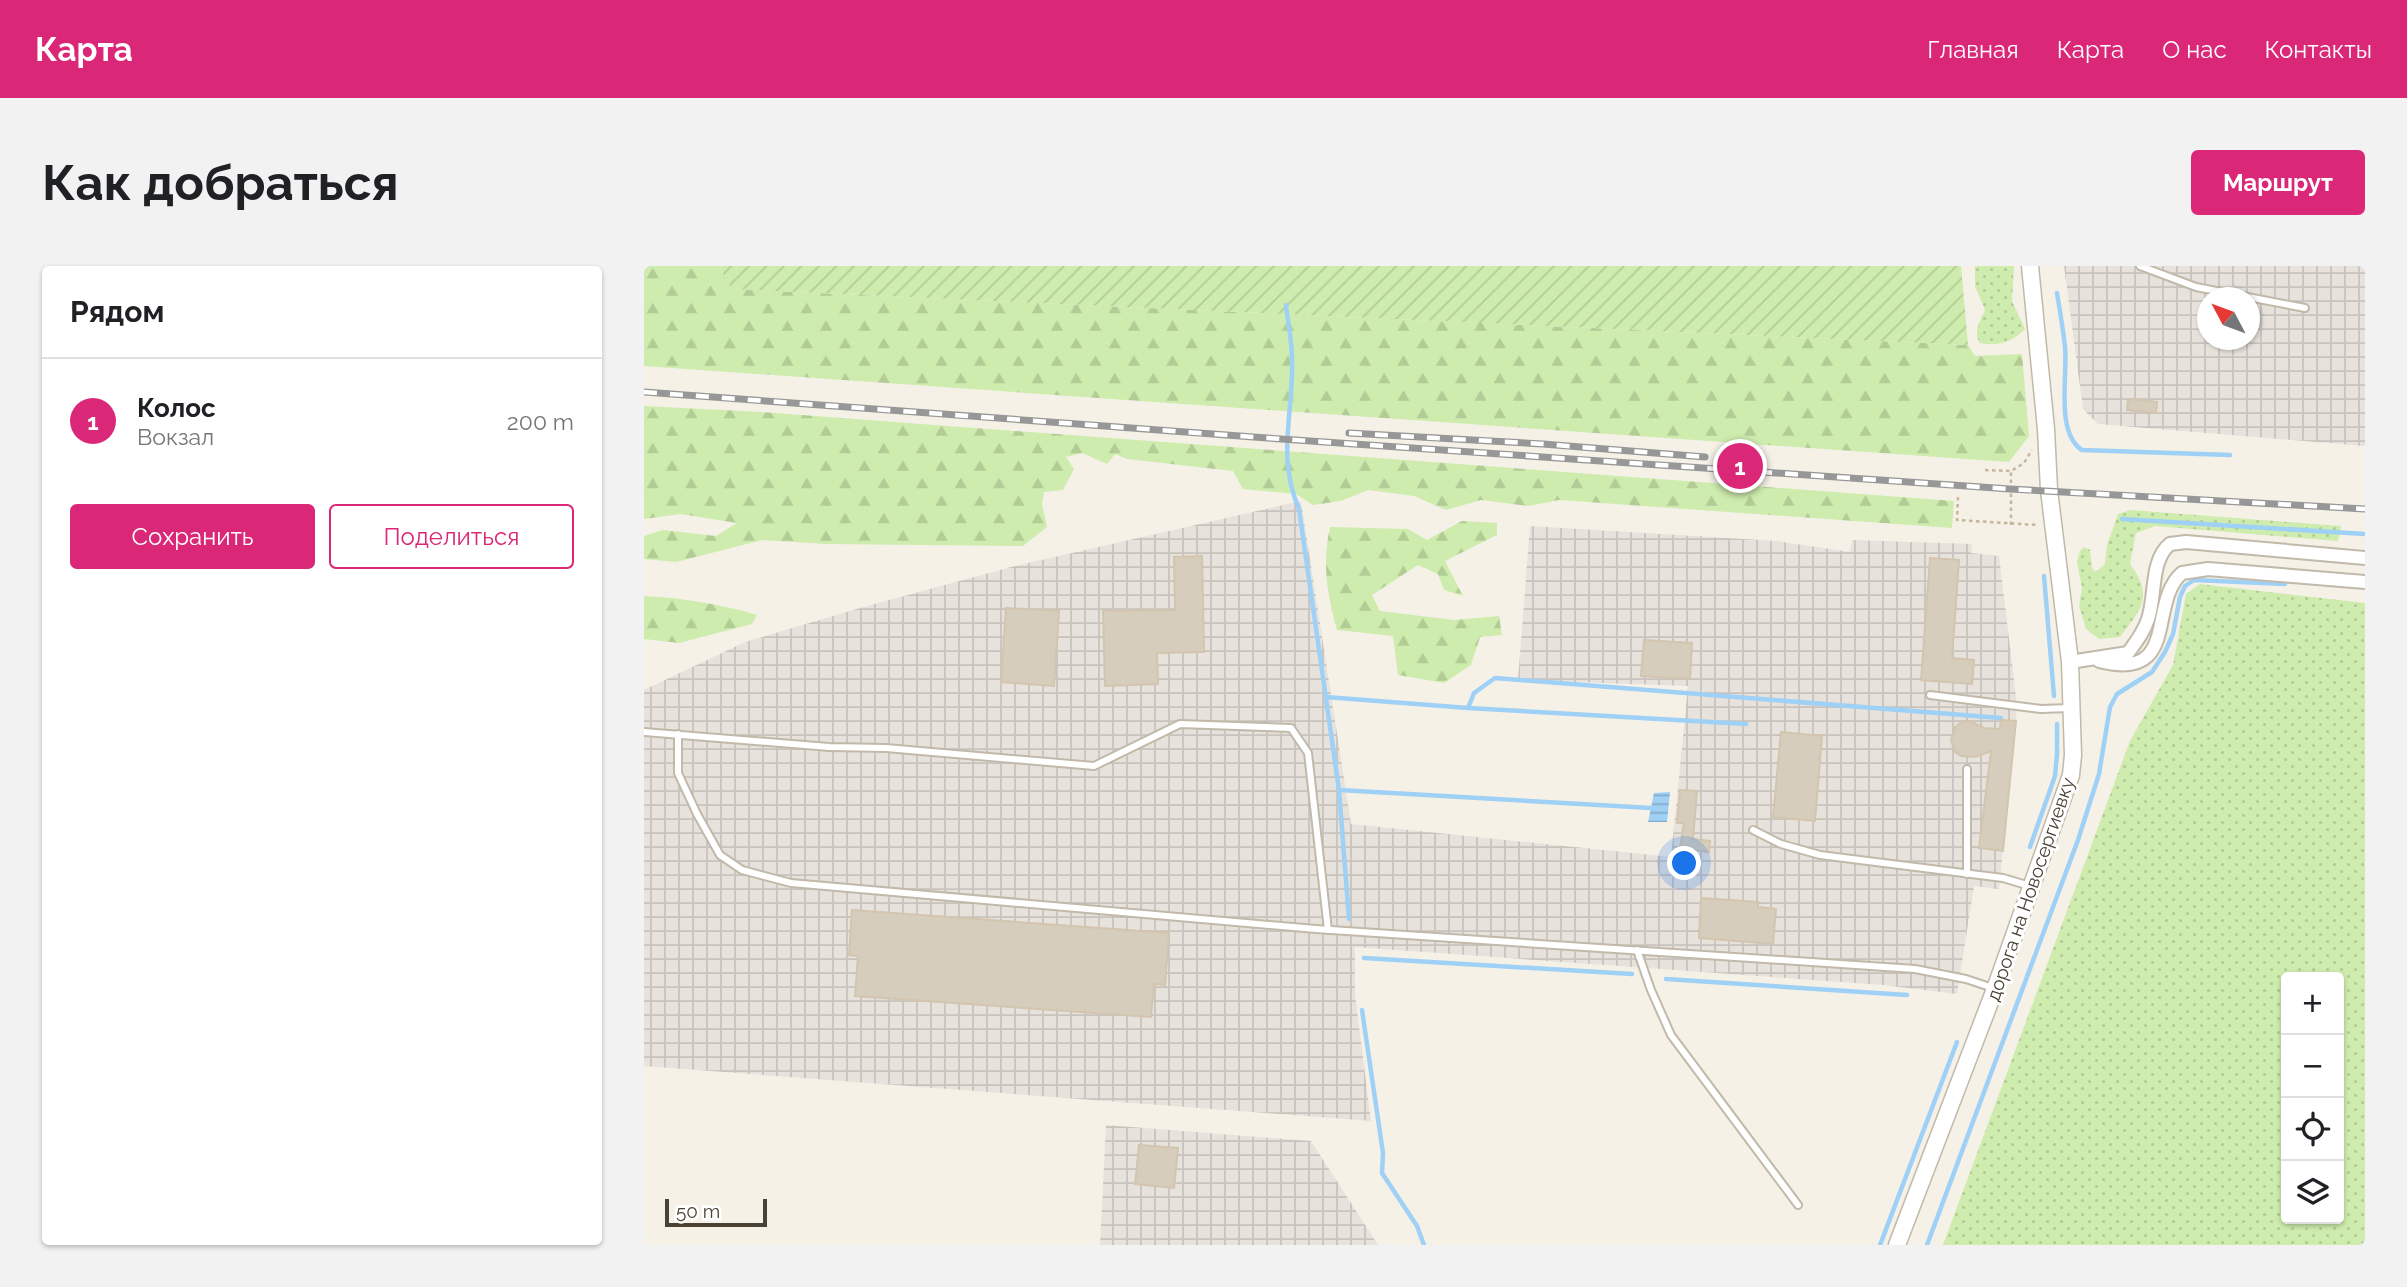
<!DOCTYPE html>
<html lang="ru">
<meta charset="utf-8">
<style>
body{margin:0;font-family:Raleway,sans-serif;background:#f2f2f2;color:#202124}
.controls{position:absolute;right:21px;bottom:21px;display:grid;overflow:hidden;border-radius:7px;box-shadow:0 2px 5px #0004}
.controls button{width:63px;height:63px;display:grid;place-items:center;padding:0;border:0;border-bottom:2px solid #e0e0e0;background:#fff;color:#202124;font:35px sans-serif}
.compass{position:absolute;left:1553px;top:21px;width:63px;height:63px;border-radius:50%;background:#fff;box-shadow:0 2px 5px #0004;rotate:311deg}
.scale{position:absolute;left:21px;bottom:18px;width:102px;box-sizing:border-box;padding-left:7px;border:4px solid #494235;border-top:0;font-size:19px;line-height:24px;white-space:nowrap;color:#494235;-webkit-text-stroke:5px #fff;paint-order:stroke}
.you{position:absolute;left:1041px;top:598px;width:24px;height:24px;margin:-18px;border:5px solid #fff;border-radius:50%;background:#1a73e8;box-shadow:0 0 0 10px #1a73e833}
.badge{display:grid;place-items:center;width:46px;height:46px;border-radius:50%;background:#db2777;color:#fff;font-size:23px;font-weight:700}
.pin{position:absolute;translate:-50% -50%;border:4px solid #fff;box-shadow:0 2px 7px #0006}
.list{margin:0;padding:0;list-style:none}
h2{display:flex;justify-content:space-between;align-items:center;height:91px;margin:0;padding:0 28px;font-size:30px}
h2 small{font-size:23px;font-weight:400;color:#757577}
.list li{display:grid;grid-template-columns:46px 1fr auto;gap:21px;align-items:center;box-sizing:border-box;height:126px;padding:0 28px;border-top:2px solid #e0e0e0}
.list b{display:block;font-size:26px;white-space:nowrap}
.list p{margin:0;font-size:23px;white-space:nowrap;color:#757577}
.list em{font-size:23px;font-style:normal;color:#757577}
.actions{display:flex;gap:14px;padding:21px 28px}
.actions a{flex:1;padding:16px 0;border:2px solid #db2777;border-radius:7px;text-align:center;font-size:24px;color:#db2777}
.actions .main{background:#db2777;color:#fff}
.icon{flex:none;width:38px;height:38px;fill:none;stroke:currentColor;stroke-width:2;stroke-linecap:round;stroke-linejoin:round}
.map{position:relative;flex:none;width:1721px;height:979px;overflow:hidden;border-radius:7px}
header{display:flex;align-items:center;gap:42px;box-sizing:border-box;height:98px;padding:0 35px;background:#db2777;color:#fff}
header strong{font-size:33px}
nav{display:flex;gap:38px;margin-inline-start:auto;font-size:24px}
.intro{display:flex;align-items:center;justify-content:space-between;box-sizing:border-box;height:168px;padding:0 42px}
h1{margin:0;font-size:49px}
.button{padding:18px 32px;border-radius:7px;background:#db2777;color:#fff;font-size:24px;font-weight:700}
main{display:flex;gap:42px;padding:0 42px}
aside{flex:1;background:#fff;border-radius:7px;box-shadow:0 2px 5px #0004}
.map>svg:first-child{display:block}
.industrial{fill:url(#industrial-grid);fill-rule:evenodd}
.grass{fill:url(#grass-dots);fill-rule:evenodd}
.forest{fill:url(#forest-firs)}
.garden{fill:url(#garden-furrows)}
.water{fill:url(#water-rules)}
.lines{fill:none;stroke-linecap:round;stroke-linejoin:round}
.stream{stroke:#9fd0f6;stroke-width:4.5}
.building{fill:#d7cdbc;stroke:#d3c5ae;stroke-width:2}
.service-casing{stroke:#c1b9a9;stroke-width:10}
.minor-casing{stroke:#c1b9a9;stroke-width:16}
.tertiary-casing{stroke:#c1b9a9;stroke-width:19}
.path{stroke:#c4b699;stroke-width:2.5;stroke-dasharray:3.5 3.5;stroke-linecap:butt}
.service{stroke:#fff;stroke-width:6}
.minor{stroke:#fff;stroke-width:12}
.tertiary{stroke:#fff;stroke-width:16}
.rail-casing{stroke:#979797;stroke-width:7}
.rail{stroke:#fff;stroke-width:4.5;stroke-dasharray:13;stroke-linecap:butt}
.labels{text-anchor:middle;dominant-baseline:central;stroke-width:6;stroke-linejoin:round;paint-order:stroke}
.street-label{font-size:19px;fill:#494235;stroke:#fff}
</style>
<header>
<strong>Карта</strong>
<nav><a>Главная</a><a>Карта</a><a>О нас</a><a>Контакты</a></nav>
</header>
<div class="intro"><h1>Как добраться</h1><a class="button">Маршрут</a></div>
<main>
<aside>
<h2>Рядом<small></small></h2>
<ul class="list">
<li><span class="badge">1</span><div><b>Колос</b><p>Вокзал</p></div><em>200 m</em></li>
</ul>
<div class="actions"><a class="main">Сохранить</a><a>Поделиться</a></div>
</aside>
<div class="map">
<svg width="1721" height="979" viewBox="0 0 1721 979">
<defs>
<pattern id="industrial-grid" width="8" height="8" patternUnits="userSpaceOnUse" patternTransform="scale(1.75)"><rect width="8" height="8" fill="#e7e2dc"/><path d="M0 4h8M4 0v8" fill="none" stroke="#c8c3bd"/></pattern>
<pattern id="grass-dots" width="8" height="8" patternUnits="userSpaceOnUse" patternTransform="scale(1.75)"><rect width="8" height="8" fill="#ceecad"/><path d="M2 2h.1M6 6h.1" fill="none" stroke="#b2cc95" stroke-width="1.8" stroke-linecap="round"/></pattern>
<pattern id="forest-firs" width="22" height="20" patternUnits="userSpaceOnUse" patternTransform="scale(1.75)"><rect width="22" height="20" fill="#ceecad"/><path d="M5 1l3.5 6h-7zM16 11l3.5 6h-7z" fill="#b2cc95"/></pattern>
<pattern id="garden-furrows" width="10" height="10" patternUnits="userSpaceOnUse" patternTransform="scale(1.75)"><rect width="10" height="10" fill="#ceecad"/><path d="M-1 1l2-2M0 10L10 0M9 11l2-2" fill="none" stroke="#b2cc95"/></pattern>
<pattern id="water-rules" width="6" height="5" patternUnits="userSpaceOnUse" patternTransform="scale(1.75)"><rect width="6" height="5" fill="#9fd0f6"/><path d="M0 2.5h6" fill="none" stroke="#84aac8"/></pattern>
</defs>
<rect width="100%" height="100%" fill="#f5f1e7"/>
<g class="industrial">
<path d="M1420,0H1721V180L1454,158L1439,143ZM1563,32H1605V74H1563Z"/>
<polygon points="657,235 707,558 1027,591 1044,420 874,414 886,260 1132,275 1206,286 1208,274 1328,278 1327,287 1355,290 1373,439 1372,455 1355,623 1330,620 1313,728 1239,719 711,681 711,728 727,855 0,800 0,424 101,376 216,342 367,301"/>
<polygon points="462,859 667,875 734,979 456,979"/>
</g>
<g class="grass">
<path d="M1331,0H1370L1368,35L1381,63C1368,76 1354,81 1336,77C1329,66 1336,55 1341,44L1331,20Z"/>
<path d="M1486,244L1697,260L1694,275L1511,260L1492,267L1486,298C1510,331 1498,342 1476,371L1455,373L1442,363L1435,340L1438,322L1433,296L1436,285L1440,281L1446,284L1448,302L1452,306L1461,298L1463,279L1474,248Z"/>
<path d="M1556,318L1721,337V979H1299L1486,475L1529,399L1542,328ZM1695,711V953H1642V711Z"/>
</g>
<g class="forest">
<polygon points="0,0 75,0 87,23 1324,79 1331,90 1378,88 1385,170 1365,196 0,100"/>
<polygon points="0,140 117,146 1310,235 1308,262 915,234 885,240 837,234 802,244 770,230 724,224 697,235 669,239 652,228 599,223 589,205 483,193 471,188 463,198 438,187 422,191 430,203 419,224 400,226 398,238 403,261 379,280 182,278 118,274 32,296 0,293 0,270 19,264 72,270 93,257 37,248 0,253"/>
<path d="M818,255L853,257V269L801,295L819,330L800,324L794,308L774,299L728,329L736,345L810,354L855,350L858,369L836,371L827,399L800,417L754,409L749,370L693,364C683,327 678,299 686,261L764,263L783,274Z"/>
<path d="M0,330C39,332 76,338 113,349L108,358L35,377L0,373Z"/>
</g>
<polygon class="garden" points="75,0 1317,0 1324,79 87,23"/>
<polygon class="water" points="1026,526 1023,556 1004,556 1010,527"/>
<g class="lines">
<g class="stream">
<path d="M1413,27C1416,45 1419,63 1421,81C1424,108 1411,167 1438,184L1586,189"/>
<path d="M642,39C644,57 648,75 648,93C650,146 632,191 655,243L695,524L705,653"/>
<polyline points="1478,253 1721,268"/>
<polyline points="1400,310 1410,430"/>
<polyline points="682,431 824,442 830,427 851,412 1357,452"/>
<polyline points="824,442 1102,458"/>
<polyline points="695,524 1007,542"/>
<polyline points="1386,581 1411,510 1413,488 1413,458"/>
<polyline points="720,692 988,708"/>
<polyline points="1022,713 1263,729"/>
<polyline points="718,744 739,887 738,907 773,960 780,979"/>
<polyline points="1236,979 1313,776"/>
<polyline points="1283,979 1434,574 1455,508 1466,441 1473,428 1508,406 1521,386 1529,368 1536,331 1541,320 1550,314 1641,318"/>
</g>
</g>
<g class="building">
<polygon points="1484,133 1513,136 1512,147 1483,144"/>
<polygon points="558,290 560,386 513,387 514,418 461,420 459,345 531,344 530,291"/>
<polygon points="1286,292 1315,294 1308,392 1330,394 1328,418 1277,414"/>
<polygon points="362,342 415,345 410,420 357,416"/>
<polygon points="1000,374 1048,377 1046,413 997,410"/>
<polygon points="1357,454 1372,455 1359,585 1335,582 1347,485 1331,491 1317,490 1311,486 1307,474 1311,461 1318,456 1326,455 1340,462 1356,463"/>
<polygon points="1137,466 1178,470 1171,555 1129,551"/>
<polygon points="1036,524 1053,525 1049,573 1066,575 1065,586 1036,582 1040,557 1033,557"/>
<polygon points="1057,632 1114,636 1114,641 1132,643 1129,678 1055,672"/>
<polygon points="208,644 525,667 521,719 510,718 507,751 211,730 214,690 205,689"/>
<polygon points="495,879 534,882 530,922 491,918"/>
</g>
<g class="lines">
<defs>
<g id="service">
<polyline points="1496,0 1552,21 1661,42"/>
<polyline points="1286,429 1397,443 1426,442"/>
<polyline points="0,466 185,481 242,482 450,500 536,458 647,462 664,487 684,664"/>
<polyline points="34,468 34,507 53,548 76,589 98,604 147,617 672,663 1271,703 1322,713 1349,722"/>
<polyline points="1109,564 1137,578 1176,589 1359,612 1386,620"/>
<polyline points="1323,608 1323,503"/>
<polyline points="993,684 1007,724 1027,769 1154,939"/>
</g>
<g id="minor">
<path d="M1455,395C1537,416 1503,337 1538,307L1564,303L1721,316"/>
<path d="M1426,396L1484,387C1492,376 1500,366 1504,353C1512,330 1506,294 1526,278L1542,276L1721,292"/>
</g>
<polyline id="tertiary" points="1253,979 1351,723 1427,509 1429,489 1426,396 1405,224 1402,163 1386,0"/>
</defs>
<use href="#service" class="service-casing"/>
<use href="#minor" class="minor-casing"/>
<use href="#tertiary" class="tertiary-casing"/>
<g class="path">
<polyline points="1341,204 1367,205"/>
<polyline points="1314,231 1313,254 1394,259"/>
<polyline points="1367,259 1367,205 1380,197 1388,184"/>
</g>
<use href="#service" class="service"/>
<use href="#minor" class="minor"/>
<use href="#tertiary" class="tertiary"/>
<defs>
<g id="rail">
<polyline points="0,126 623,172 1366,223 1721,243"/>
<polyline points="705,167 899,178 1061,191"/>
</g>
</defs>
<use href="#rail" class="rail-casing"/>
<use href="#rail" class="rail"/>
</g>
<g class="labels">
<g class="street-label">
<text transform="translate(1386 623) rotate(-71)">дорога на Новосергиевку</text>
</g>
</g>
</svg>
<div class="controls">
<button>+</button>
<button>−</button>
<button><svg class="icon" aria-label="locate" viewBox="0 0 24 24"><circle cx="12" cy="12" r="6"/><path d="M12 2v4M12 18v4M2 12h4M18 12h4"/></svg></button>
<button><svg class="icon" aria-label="layers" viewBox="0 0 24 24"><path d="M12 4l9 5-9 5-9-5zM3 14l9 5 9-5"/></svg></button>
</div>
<svg class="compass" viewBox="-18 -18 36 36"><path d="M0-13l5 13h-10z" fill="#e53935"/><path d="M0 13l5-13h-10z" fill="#757577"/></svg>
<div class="scale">50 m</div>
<div class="you"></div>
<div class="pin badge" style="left:1096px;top:200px">1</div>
</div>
</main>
